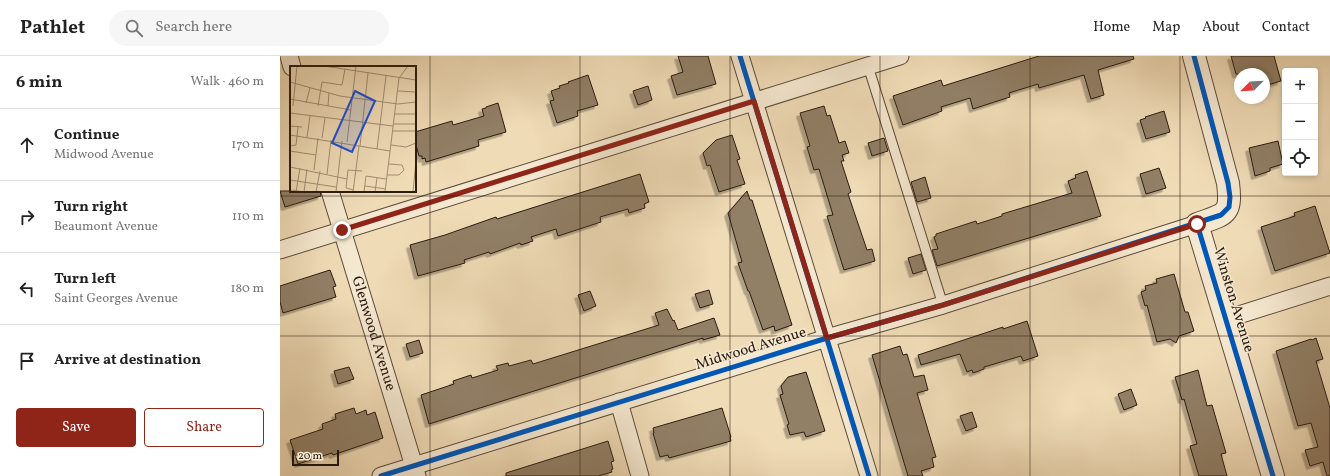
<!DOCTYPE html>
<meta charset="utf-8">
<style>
body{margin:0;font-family:Vollkorn,serif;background:#f6f6f6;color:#222}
.controls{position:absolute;right:12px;top:12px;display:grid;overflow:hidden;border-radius:4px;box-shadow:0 2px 6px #0003}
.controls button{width:36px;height:36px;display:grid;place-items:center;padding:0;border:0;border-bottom:1px solid #e0e0e0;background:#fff;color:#222;font:20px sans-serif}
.compass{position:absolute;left:954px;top:12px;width:36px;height:36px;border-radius:50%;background:#fff;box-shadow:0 2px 6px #0003;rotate:246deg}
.scale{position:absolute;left:12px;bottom:10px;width:47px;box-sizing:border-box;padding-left:4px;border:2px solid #2c1c10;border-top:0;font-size:11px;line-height:14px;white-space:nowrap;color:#2c1c10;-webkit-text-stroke:3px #f5e8d0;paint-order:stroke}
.stop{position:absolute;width:12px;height:12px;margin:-9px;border:3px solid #8f2418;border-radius:50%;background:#fff}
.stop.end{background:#8f2418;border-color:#fff;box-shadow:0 1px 4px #0008}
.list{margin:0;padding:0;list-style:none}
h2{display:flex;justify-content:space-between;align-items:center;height:52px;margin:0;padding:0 16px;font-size:17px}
h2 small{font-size:13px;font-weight:400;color:#767676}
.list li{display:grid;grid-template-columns:26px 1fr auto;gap:12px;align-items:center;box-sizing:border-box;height:72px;padding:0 16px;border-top:1px solid #e0e0e0}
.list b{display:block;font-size:15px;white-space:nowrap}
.list p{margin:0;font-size:13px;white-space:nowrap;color:#767676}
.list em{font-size:13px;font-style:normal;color:#767676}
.actions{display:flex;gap:8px;padding:12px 16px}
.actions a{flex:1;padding:9px 0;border:1px solid #8f2418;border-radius:4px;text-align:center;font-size:14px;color:#8f2418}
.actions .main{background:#8f2418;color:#fff}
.icon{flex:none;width:22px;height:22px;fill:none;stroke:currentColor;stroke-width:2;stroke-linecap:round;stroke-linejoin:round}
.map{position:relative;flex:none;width:1050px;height:420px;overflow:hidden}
header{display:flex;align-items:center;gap:24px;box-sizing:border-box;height:56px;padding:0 20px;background:#fff;border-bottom:1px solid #e0e0e0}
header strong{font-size:19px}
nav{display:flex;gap:22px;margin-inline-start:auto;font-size:14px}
.search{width:280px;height:36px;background:#f6f6f6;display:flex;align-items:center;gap:10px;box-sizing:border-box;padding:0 14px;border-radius:22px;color:#767676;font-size:15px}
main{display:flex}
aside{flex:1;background:#fff}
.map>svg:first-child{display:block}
.building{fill:#917f66;stroke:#2c1c10;filter:url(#shadow)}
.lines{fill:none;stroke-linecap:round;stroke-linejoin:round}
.service-casing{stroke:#5d4c3a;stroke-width:11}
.minor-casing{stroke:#5d4c3a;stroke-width:19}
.tertiary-casing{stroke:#5d4c3a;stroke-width:24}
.service{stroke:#f5e8d0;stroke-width:9}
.minor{stroke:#f5e8d0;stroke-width:17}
.tertiary{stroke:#f5e8d0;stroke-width:22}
.cycleway-casing{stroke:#f5e8d0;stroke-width:8}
.cycleway{stroke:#0057b8;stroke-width:5}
.route{stroke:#8f2418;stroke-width:5}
.grid{fill:none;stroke:#2c1c10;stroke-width:1;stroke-opacity:0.55}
.labels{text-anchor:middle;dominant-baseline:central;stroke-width:3;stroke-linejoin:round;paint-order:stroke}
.street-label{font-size:15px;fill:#2c1c10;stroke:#f5e8d0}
.inset-road{fill:none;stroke:#a18f74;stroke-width:1}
.view{fill:#1d4ed8;fill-opacity:0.15;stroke:#1d4ed8;stroke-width:2}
.inset-edge{fill:none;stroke:#2c1c10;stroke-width:2}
</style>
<header>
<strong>Pathlet</strong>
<div class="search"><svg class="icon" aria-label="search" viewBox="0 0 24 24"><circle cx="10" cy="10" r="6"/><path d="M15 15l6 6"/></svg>Search here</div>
<nav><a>Home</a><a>Map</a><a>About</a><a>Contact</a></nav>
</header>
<main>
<aside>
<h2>6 min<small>Walk · 460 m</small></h2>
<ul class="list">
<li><svg class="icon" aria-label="ahead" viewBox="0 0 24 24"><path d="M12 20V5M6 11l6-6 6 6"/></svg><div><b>Continue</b><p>Midwood Avenue</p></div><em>170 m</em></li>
<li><svg class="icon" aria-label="right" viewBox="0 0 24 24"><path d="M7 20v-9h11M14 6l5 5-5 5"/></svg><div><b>Turn right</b><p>Beaumont Avenue</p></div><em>110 m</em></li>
<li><svg class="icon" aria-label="left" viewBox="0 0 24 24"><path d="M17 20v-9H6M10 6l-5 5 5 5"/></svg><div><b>Turn left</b><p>Saint Georges Avenue</p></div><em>180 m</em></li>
<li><svg class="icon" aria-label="arrive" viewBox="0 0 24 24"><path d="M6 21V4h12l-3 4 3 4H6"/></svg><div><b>Arrive at destination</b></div></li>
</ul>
<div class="actions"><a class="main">Save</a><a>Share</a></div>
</aside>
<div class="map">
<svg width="1050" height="420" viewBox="0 0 1050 420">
<defs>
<filter id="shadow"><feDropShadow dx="-3.5" dy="3.5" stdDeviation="0" flood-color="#0004"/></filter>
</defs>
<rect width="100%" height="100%" fill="#efdbb6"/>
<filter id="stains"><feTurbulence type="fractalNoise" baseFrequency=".005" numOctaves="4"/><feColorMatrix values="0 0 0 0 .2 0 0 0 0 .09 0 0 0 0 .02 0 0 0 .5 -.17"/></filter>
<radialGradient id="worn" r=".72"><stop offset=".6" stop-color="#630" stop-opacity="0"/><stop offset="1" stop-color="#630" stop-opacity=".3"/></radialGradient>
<g class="building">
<polygon points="398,0 428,0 436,28 397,39 391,20 403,16"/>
<polygon points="759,0 853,0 854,3 818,14 824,39 811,43 804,19 759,32 758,28 729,37 730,41 693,53 690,42 661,51 662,55 623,69 613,40 661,24 663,30"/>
<polygon points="951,0 994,0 1001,25 984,30 984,18 956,18"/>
<polygon points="308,19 318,49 297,55 298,60 277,67 270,45 274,44 271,35 280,32 279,30 289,27 288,26"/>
<polygon points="368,30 372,44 358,49 353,35"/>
<polygon points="218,47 226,76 198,84 199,90 146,106 145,102 142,103 142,100 139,100 135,85 135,76 172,65 173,69 204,60 202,53 206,52 206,51"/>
<polygon points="544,50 547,60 550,59 559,87 565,85 569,97 562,99 564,105 561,105 571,136 568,138 587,194 592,193 595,205 564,214 547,160 553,159 539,113 534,114 527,91 530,90 520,57"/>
<polygon points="884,55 890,76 866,83 860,64 866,62 865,61"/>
<polygon points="452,79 460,103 457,104 465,128 439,136 430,109 427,110 423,97 436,84"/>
<polygon points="604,82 608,95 592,100 588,87"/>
<polygon points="998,85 1003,108 990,112 990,115 975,120 969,92"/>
<polygon points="879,112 886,132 866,138 860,118"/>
<polygon points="807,115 821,160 657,210 652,194 658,193 654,181 656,180 656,178 696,165 697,168 722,160 722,158 792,137 788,125 796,122 795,119"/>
<polygon points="360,118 369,146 364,148 365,152 349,157 348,153 320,161 321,166 278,180 276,173 251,181 253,185 241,189 240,187 210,198 209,196 184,204 185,207 138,220 130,189 165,179 216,161 217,163"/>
<polygon points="645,121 651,142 637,146 631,126"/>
<polygon points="0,135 40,135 41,140 5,151"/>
<polygon points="467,135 470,144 472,144 512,269 495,275 494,270 483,274 469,235 468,235 458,207 462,206 448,157"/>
<polygon points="1035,150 1050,197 995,215 981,171 1015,160 1014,157"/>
<polygon points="641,198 646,214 633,218 628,202"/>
<polygon points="50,214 56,230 53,231 56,241 3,257 0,246 0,230"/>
<polygon points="894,218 905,256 908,256 914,275 899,280 896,287 890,283 877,286 867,249 865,250 861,236 866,234 865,230 877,227 876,223"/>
<polygon points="429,234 433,248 420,252 415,238"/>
<polygon points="310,235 316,250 304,255 298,239"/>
<polygon points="387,253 393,265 394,264 398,274 434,262 440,279 423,284 423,282 149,368 141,339 174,328 173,325 191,319 192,322 218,314 216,310 228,307 229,310 251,304 253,308 379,269 375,257"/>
<polygon points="747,265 758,300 743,305 741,300 704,311 704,313 693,317 692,314 687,316 680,298 641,309 638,299 705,277 723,271 723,273"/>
<polygon points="1036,282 1043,303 1036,305 1050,352 1050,419 1047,420 1043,406 1030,410 1025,394 1038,391 1031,367 1018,370 996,295 1031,283 1032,284"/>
<polygon points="139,284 143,297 130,301 126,288"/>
<polygon points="620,290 623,299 627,298 634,321 644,319 648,334 637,337 656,401 652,402 654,411 641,415 643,420 628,420 592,299"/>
<polygon points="69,311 74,323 58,328 54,315"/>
<polygon points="918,314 927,350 932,349 946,397 941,398 947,420 919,420 910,390 917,388 904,343 902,344 895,321"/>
<polygon points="526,316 545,375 526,381 524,376 510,379 507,369 509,368 500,339 503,338 501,330 508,321"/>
<polygon points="851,333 857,349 844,354 838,338"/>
<polygon points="74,352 76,358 86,354 87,359 95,356 103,382 53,399 52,397 18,408 10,384 43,373 42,368 56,363 55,358"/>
<polygon points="442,352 451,381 450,381 451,385 389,402 388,399 380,401 373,377 374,377 373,372"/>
<polygon points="692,356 697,371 686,375 680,360"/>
<polygon points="328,385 334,405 331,406 333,413 331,414 332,416 318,420 226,420 226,417"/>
</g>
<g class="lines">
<defs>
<polyline id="service" points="588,10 663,249"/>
<g id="minor">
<polyline points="9,0 12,11"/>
<polyline points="460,0 589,420"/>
<path id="s1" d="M50,135L137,420"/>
<polyline points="0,194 620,0"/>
<polyline points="946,263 1050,230"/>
<polyline points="339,346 360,420"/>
<polyline points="101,420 547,282 663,249 917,168"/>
</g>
<path id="tertiary" d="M914,0L948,127C952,160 945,158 917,168L993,420"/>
</defs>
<use href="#service" class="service-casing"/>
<use href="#minor" class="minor-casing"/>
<use href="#tertiary" class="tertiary-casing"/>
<use href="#service" class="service"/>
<use href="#minor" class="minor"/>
<use href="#tertiary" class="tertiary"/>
<defs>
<g id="cycleway">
<polyline points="460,0 589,420"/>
<polyline points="917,168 993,420"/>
<polyline points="101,420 547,282 663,249 941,159 949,151 950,141 948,127 914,0"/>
</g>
</defs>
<use href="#cycleway" class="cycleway-casing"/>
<use href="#cycleway" class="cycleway"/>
</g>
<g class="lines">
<polyline class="route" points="62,174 474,45 547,282 663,249 917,168"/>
</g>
<path class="grid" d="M150,0V420M300,0V420M450,0V420M600,0V420M750,0V420M900,0V420M0,140H1050M0,280H1050"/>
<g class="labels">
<g class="street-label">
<text transform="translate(953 244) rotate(73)">Winston Avenue</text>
<text stroke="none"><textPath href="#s1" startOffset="149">Glenwood Avenue</textPath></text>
<text transform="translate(471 293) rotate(-17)">Midwood Avenue</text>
</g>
</g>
<g transform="translate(10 10)">
<rect width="126" height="126" fill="#efdbb6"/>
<path class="inset-road" d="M34,0L126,14M0,16L50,30L108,38L126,36M108,25L126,26M0,33L61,44M16,37L20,22M3,40L7,0M28,40L32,16L52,19L55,3M38,40L39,27M0,47L103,60M105,48H126M104,58H126M0,60L12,61M103,65H126M0,69L100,85M17,71L20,50M32,72L35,52M57,76L66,0M101,79L116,81L126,77M0,80L6,79L8,61M70,80L78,7M87,83L96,10M0,85L26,89M0,101L57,113M24,104L28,72M37,108L41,74M97,109H109L114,104L112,99L99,98M0,114L46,121M75,120L96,123M0,124L15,126M64,124L56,122L58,104L72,105M6,126L10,102M14,126L17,103M26,126L30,105M46,126L52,75M63,126L69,80M74,126L76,110L96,113M85,126L87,112M95,126L109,12L118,0M123,126L126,94"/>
<path class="view" d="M65,25L85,35L62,86L42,77Z"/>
<rect width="126" height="126" class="inset-edge"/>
</g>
<rect width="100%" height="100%" filter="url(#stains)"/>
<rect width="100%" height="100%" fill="url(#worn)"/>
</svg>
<div class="controls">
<button>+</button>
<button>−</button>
<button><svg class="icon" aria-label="locate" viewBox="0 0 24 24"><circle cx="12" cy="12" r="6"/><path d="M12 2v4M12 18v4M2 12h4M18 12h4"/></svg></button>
</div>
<svg class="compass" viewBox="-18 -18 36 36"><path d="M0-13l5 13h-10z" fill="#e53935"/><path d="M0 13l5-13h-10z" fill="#767676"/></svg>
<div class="scale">20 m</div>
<div class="stop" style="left:917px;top:168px"></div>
<div class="stop end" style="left:62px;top:174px"></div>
</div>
</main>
